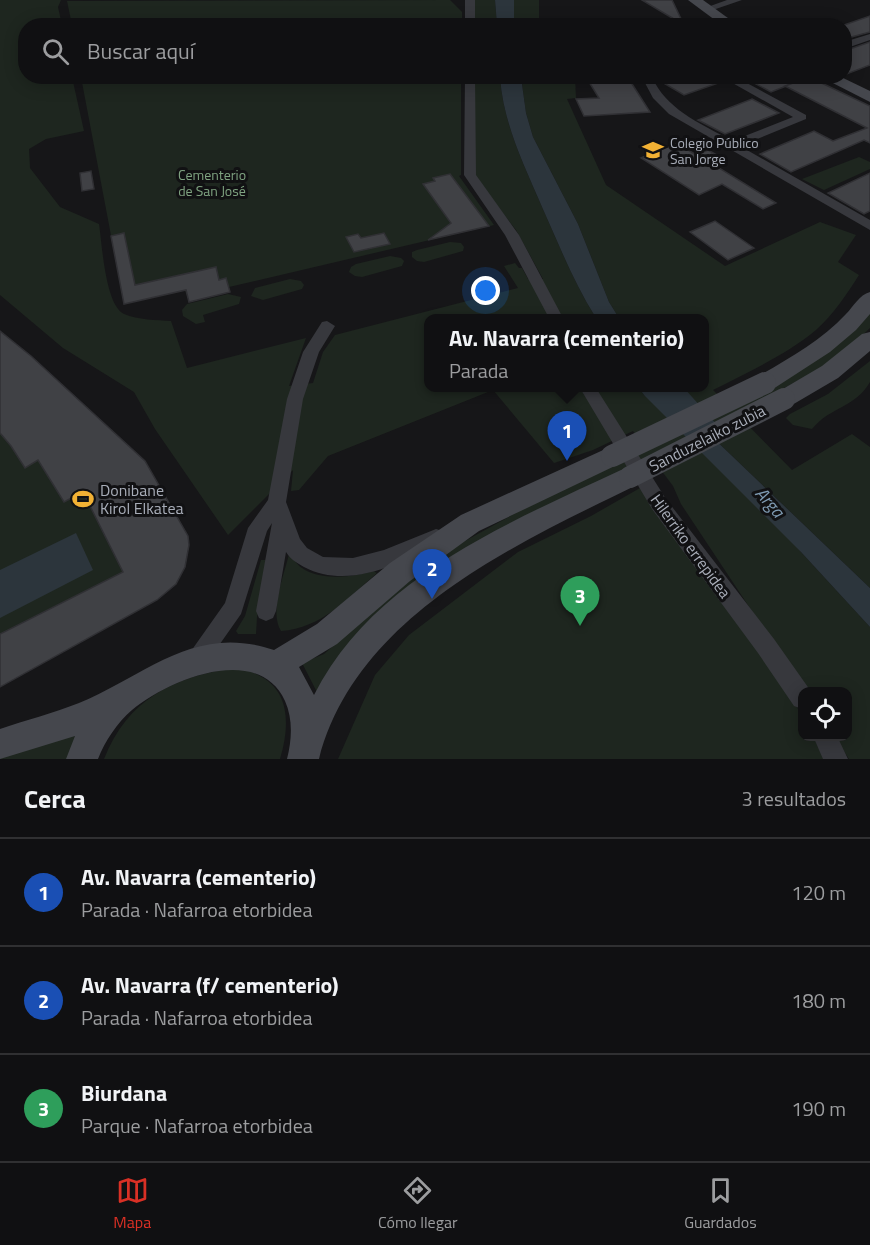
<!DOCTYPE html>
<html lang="es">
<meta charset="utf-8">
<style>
body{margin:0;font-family:"Titillium Web",sans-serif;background:#1e1e20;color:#f1f3f6}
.controls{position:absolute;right:18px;bottom:18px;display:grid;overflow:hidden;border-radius:12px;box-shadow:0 3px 15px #0003}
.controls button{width:54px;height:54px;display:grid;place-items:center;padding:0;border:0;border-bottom:2px solid #303032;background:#101012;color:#f1f3f6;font:30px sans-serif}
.you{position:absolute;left:486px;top:291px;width:21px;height:21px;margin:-15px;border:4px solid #fff;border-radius:50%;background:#1a73e8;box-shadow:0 0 0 9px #1a73e833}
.badge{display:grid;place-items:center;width:39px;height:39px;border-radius:50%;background:#d93025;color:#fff;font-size:20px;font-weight:700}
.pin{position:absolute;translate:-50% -50px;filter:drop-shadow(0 2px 3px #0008)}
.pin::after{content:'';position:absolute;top:32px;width:21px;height:18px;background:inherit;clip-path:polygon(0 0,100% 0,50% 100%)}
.popup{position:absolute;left:424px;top:314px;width:285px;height:78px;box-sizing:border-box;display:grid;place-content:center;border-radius:12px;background:#101012;filter:drop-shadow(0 2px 4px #0005);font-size:20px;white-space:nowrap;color:#9c9d9f}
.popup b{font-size:22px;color:#f1f3f6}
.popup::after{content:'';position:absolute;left:50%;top:100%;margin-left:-12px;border:12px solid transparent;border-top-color:#101012}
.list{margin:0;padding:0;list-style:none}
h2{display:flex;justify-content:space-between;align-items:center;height:78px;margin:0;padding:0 24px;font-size:26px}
h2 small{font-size:20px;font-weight:400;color:#9c9d9f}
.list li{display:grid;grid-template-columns:39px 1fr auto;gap:18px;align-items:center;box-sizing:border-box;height:108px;padding:0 24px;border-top:2px solid #303032}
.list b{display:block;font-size:22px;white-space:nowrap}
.list p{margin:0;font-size:20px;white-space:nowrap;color:#9c9d9f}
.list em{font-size:20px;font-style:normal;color:#9c9d9f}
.icon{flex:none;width:33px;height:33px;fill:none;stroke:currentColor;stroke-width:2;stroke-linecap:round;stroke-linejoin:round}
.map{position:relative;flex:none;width:870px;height:759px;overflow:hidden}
.search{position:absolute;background:#101012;box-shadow:0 3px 15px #0003;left:18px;right:18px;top:18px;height:66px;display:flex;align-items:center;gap:15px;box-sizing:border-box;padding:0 21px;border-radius:24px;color:#9c9d9f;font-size:22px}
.sheet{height:402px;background:#101012}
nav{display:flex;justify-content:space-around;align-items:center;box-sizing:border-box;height:84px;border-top:2px solid #303032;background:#101012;font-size:16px;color:#9c9d9f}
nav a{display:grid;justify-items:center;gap:3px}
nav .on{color:#d93025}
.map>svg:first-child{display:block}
.green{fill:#1e261f}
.water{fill:#2c353c}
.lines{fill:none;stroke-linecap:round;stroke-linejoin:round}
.river{fill:#2c353c;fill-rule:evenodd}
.building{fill:#404145;stroke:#303034;stroke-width:1.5}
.minor{fill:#37383d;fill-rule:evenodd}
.secondary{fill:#45474d;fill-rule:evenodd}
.secondary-bridge{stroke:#45474d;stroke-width:22}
.labels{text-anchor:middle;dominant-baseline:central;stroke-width:6;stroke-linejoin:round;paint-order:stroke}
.far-poi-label{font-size:14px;fill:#a8adb8;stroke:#111113;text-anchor:start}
.far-park-label{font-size:14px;fill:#7fa381;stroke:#111113}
.street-label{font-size:16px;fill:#a8adb8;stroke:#111113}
.poi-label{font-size:16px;fill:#a8adb8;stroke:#111113;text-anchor:start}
.water-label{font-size:18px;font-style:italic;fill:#7f9bb3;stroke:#111113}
</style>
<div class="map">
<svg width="870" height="759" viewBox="0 0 870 759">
<rect width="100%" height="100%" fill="#161618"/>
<g class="green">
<path d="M0,0H61L58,7L62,25L26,26V76L72,77L84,131L46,139L29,149L30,168L60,207L99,224C102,243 105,305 124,314C138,320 157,320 171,321L187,368L306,338L289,386L313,383L323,352L335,335L518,288L504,266L515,263L519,268H522L528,279H543L516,230L475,177L473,77H500C503,123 524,165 542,207C559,245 574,283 596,318H429V388H639L644,395L698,423L661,388H705V318H619L609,302L578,224L533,137L526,113L521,77H575L576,98L567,99L606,185L725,266L820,222L856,235L838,262L859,275C847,294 833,315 816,330C786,355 748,372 713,390L731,408L870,309V328L839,358L737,414L792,470L852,434L870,447V588L706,431L801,552L870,627V759H849L835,737L848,736V692L805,691L681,504L673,486L652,458L482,542L320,698L302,663L324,654L389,595L445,552L534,503L645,449L633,431L593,450L554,463L493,390L328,456L299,490L291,491L293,470L228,535L155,429L134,392L63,348L0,295Z"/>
<polygon points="450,0 462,12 462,25 72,25 67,1"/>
<polygon points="474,0 495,0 497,25 475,25"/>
<rect x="514" y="0" width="25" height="25"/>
<polygon points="559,22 681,22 682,25 559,26"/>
<polygon points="81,77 461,77 461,175 459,176 494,225 229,287 230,292 189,302 185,290 124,304"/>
<polygon points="859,157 870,162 870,169 824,190 802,179"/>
<polygon points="450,242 461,243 464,247 463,251 424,262 417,261 412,257 412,252 417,250"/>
<polygon points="390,256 401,258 404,261 402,266 362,277 355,276 349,272 351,267 356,264"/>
<polygon points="290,279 301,281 304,285 302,289 263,300 251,296 255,288"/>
<polygon points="228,294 241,297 239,304 203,315 205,322 196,324 183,316 182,310 187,304"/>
<polygon points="0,331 31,356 145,461 185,567 176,584 157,600 0,687"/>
<path d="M870,361V382C855,408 831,406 812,429L793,425L786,418L790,414L828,394Z"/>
<polygon points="640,488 785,686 802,716 802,736 815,737 828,759 338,759 375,675 409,635 518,552 591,516"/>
<path d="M289,554C293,558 297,565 302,568C320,581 354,577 373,571L377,573C347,599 322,628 281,631C269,611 284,576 289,554Z"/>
<polygon points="261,560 271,560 257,617 256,634 238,634 236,631 245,616"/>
<path d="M235,668C242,670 252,671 258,675C292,691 289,729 280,759H104C128,699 173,677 235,668Z"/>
<polygon points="78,728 69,759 0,759 0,755"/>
</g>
<g class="water">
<polygon points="495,0 514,0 514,25 497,25"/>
<path d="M500,77H521L526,113L533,137L578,224L609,302L619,318H596C574,283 559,245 542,207C524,165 503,123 500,77Z"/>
<polygon points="639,388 661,388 870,588 870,627 801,552 644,395"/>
<polygon points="76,533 93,570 0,618 0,570"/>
</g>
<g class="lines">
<polygon class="river" points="657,388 684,388 719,427 723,434 719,441 709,444 699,441"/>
</g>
<g class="building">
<polygon points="642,0 672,0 684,25"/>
<polygon points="870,16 870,32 844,39 844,25"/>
<polygon points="870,42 870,65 844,75 844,51"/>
<polygon points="589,76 627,76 650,112 584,116 576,99 599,98 589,82 592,81"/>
<polygon points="674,76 718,76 724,81 684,95 660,81"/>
<polygon points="741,76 782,76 794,83 771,92"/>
<polygon points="809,77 870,106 870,143 864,140 791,172 760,154 814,131 833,141 867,128 785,86"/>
<polygon points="752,99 779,113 725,134 698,120"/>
<polygon points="677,143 696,155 708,150 726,160 714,165 776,203 763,209 722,184 699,195 641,158"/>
<polygon points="91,171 94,189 82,191 80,173"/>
<polygon points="870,173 870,211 864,214 828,193"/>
<polygon points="450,174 489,226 428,240 451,223 423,184 435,181 433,178"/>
<polygon points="715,221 754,248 728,260 690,232"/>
<polygon points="124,233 135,285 216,267 219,280 226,278 230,292 189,302 186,290 124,304 111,236"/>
<polygon points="384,233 390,244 354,252 346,237 358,234 361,238"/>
<polygon points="0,331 31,356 145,461 188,536 189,545 185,567 176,584 157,600 0,687 0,634 123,572 83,492 64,502 38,460 25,468 11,446 0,433"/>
</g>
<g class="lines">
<g class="minor">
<rect x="465" y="0" width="10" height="26"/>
<polygon points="727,0 742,0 707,12 702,9"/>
<polygon points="870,34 870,40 844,49 844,42"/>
<polygon points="465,76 475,76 476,175 519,235 563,318 549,318 505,235 464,175"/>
<path d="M647,76H657L655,83C671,112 704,125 732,141L793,117L720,76H734L806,115V119L740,146L870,220V230L669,114L653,98L645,83Z"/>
<path d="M327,321L335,326L319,352L303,399L286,502L300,539L307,548L323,557L353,558L384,550L436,529L443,531L446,537L443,543C401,562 350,591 304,567C297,563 291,560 286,552L276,611L273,618L266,621L259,618L256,611L272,523L267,531L241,614L203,668L195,671L187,668L184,661L225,603L248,528L268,500L287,399L303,352L322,322Z"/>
<polygon points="580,388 596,388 666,499 774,639 810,690 802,692 802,709 794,706 758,653 652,509"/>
<polygon points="813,736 837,736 848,759 823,759"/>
</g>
<g class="secondary">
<polygon points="688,0 703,0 739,26 723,26"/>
<polygon points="819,76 839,76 870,91 870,102"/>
<path d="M870,292V314L856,330L830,352L773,389L765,391L757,389L754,383L757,377C788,359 821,341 846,314C854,306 859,295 870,292Z"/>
<polygon points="870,332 870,351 838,378 792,405 784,407 776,405 772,399 776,393 822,366 862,334"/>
<path d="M612,446L621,449L624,456L621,463L479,531L410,581L337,644L299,667L314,695C373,578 508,523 621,470L630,467L639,470L643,477L639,484C518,543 356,615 319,759H287C292,739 293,719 285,701C258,642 168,680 132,710C117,723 105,741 98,759H66L75,736L0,759V729C26,720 54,713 79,703C147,675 194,623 274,650L317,624L390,563L461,515Z"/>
</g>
<g class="secondary-bridge">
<polyline points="612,456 765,383"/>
<polyline points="630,477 784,399"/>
</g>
</g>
<defs>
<symbol id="school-bare" viewBox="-9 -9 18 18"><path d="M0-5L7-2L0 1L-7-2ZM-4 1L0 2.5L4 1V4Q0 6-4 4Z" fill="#f2b134" stroke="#111113" stroke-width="2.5" paint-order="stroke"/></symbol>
<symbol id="stadium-bare" viewBox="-9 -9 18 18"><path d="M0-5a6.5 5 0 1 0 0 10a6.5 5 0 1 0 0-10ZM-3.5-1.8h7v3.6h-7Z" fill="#f2b134" stroke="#111113" stroke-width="2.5" paint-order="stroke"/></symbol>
</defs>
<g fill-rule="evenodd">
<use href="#school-bare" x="638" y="135" width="30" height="30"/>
<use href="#stadium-bare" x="68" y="484" width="30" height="30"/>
</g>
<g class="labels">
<g class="far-poi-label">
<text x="670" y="142">Colegio Público<tspan x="670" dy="16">San Jorge</tspan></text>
</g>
<g class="far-park-label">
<text x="212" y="174">Cementerio<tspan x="212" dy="16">de San José</tspan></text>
</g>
<g class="street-label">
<text transform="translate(707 438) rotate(-27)">Sanduzelaiko zubia</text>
<text transform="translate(691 546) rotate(54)">Hilerriko errepidea</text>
</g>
<g class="poi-label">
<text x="100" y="490">Donibane<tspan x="100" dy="18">Kirol Elkatea</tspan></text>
</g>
<g class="water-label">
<text transform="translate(770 502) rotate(49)">Arga</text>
</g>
</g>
</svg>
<div class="controls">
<button><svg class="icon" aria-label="locate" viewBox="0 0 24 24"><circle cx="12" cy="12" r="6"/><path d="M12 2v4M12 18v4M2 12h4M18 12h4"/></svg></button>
</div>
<div class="you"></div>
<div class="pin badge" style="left:567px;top:461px;background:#1a4fb4">1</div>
<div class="popup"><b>Av. Navarra (cementerio)</b>Parada</div>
<div class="pin badge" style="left:432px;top:599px;background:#1a4fb4">2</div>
<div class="pin badge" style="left:580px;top:626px;background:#2e9e5b">3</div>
<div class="search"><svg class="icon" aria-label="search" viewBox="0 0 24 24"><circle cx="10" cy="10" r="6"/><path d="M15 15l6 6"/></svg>Buscar aquí</div>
</div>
<section class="sheet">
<h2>Cerca<small>3 resultados</small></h2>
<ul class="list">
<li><span class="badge" style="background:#1a4fb4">1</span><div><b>Av. Navarra (cementerio)</b><p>Parada · Nafarroa etorbidea</p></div><em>120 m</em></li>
<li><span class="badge" style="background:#1a4fb4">2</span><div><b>Av. Navarra (f/ cementerio)</b><p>Parada · Nafarroa etorbidea</p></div><em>180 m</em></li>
<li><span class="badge" style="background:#2e9e5b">3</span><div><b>Biurdana</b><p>Parque · Nafarroa etorbidea</p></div><em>190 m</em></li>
</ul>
</section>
<nav>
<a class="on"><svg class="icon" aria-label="map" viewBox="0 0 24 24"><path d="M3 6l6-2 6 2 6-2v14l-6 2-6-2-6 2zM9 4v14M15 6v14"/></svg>Mapa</a>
<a><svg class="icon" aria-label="directions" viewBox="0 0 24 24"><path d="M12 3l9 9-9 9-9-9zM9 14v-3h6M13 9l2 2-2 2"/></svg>Cómo llegar</a>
<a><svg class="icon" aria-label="saved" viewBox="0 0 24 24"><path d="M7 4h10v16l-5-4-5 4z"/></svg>Guardados</a>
</nav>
